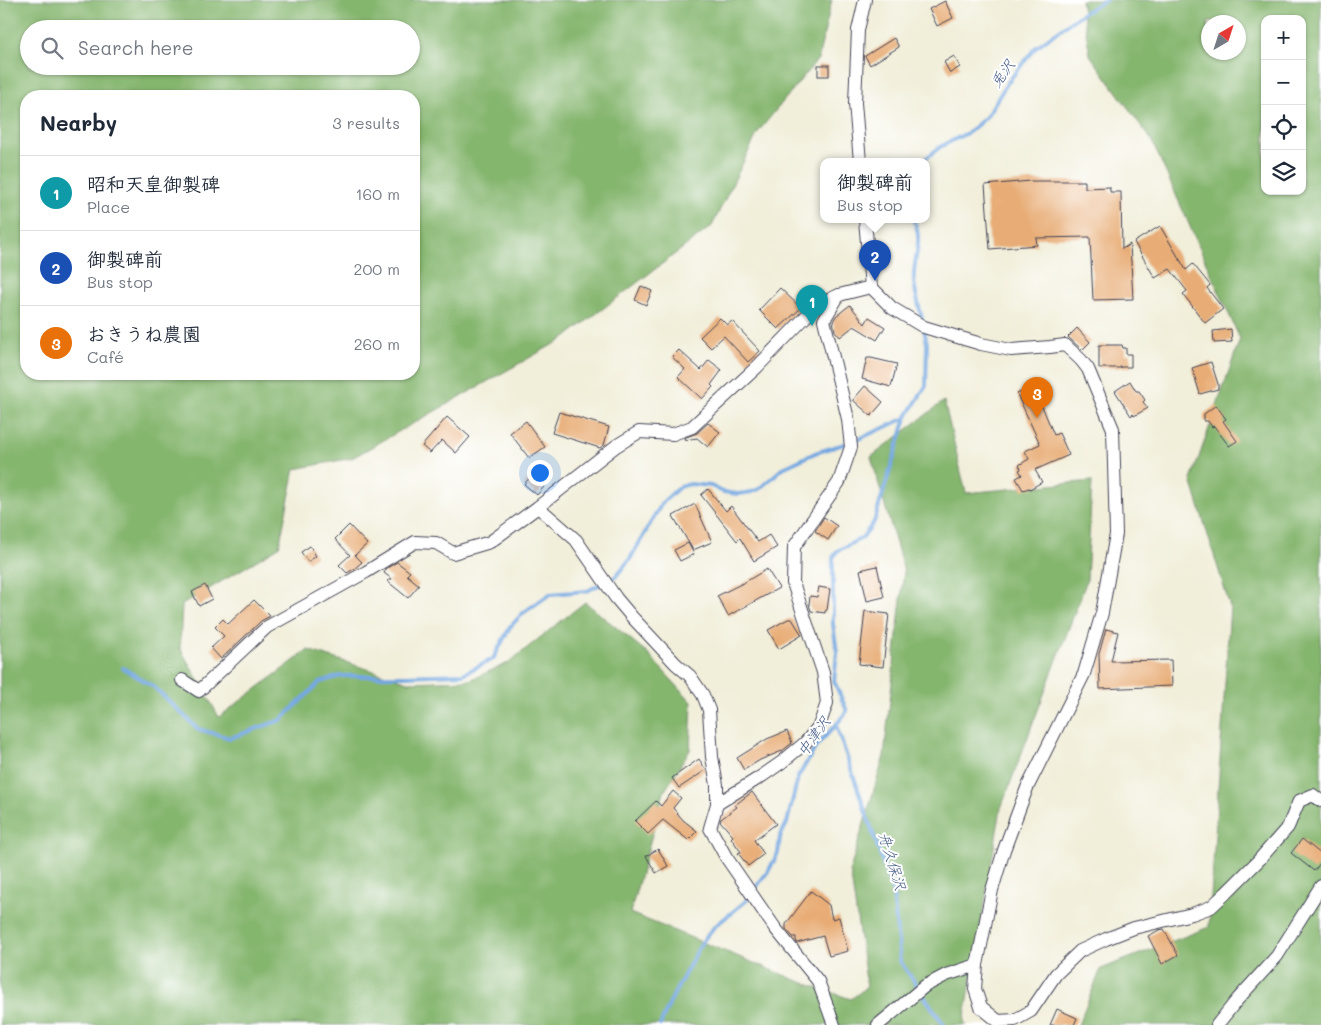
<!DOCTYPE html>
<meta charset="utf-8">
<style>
body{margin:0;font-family:Mali,"Klee One",sans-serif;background:#f6f6f7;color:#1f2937}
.controls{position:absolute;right:15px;top:15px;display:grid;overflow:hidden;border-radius:10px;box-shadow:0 1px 4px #0004}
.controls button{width:45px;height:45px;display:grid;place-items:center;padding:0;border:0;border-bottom:1px solid #e0e1e3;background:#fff;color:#1f2937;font:25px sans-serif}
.compass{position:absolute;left:1201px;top:15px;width:45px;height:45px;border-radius:50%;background:#fff;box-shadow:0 1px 4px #0004;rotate:39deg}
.you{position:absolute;left:539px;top:472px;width:18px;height:18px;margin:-12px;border:4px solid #fff;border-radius:50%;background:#1a73e8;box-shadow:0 0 0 8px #1a73e833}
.badge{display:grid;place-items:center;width:32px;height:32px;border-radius:50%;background:#7c3aed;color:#fff;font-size:16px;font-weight:700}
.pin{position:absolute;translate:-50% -41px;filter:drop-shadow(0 1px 2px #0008)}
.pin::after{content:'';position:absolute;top:26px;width:18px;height:15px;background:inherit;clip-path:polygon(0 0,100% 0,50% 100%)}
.popup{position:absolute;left:820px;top:158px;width:110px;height:65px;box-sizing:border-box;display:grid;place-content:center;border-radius:10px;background:#fff;filter:drop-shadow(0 1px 4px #0005);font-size:16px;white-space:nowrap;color:#747a83}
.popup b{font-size:19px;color:#1f2937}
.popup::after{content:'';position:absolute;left:50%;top:100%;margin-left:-10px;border:10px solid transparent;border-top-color:#fff}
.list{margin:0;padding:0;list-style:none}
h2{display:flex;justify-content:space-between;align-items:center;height:65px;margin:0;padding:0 20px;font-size:21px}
h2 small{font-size:16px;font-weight:400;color:#747a83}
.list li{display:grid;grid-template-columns:32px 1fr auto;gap:15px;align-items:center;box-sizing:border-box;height:75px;padding:0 20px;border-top:1px solid #e0e1e3}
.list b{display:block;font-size:19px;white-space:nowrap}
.list p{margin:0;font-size:16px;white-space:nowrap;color:#747a83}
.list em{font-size:16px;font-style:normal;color:#747a83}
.icon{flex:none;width:28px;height:28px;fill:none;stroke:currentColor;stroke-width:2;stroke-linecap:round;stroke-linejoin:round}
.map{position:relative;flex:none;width:1321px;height:1025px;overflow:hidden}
.search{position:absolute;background:#fff;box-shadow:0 1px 4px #0004;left:20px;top:20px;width:400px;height:55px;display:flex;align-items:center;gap:12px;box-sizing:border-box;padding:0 18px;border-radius:28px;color:#747a83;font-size:19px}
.panel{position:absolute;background:#fff;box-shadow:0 1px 4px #0004;left:20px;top:90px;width:400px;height:290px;border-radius:20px}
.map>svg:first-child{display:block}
.forest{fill:#85b66e;stroke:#546c54;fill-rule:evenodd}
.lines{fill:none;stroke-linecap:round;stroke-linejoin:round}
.stream{stroke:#75a8e1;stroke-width:4}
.building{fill:#e8ad77}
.minor-casing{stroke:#414153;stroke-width:14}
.minor{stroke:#fff;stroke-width:12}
.labels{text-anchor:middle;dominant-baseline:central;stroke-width:4;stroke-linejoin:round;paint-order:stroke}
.water-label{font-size:15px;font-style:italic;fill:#475e86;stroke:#fff}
</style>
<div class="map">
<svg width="1321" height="1025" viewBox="0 0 1321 1025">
<rect width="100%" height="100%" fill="#fff"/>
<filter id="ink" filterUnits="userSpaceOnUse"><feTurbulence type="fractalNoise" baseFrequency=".02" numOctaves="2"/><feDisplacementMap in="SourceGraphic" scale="10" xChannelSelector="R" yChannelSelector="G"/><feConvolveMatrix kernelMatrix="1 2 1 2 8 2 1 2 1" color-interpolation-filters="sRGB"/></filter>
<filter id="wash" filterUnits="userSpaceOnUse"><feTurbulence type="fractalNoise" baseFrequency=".0096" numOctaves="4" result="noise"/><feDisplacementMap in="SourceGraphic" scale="20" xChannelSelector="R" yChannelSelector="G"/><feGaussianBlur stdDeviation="1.12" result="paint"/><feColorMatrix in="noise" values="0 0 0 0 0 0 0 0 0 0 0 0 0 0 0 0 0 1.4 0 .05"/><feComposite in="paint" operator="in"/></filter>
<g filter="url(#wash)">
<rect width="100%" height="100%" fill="#f1eed9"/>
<g class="forest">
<path d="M0,0H832L818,59L758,132L712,226L559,342L552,345L352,458L295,469L279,547L182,605L180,648L219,717L308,650L408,682L470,680L508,663L585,602L645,651L692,702L690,750L664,792L630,913L801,982L851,999L867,987L850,870L884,756L904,571L871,457L944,401L966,493L1092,481L1087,580L1001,808L964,1022L967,1025H0ZM29,29H411V66H29ZM26,96H414V374H26Z"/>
<path d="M1081,0H1321V1025H1078L1101,969L1209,927L1230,607L1191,480L1240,339L1152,141L1090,55ZM1265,19H1302V191H1265ZM1208,22H1238V52H1208Z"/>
</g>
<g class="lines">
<g class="stream">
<polyline points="921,162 940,147 969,132 986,117 1008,82 1036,47 1083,13 1106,0"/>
<path d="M913,220C925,239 912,260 914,281C915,294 920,309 923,323"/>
<polyline points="123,668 154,687 198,729 230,738 281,720 320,682 340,676 405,676 463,674 493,659 510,627 523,613 550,594 587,591 601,584 605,584 616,576 630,559 662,503 679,487 690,484 711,486 723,492 738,494 752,492 759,489 783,468 815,453 854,441 906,418"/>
<polyline points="836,725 893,892 900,961 944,1025"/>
<polyline points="753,891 769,870 778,853 780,837 787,823 798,777 817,745 836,725 847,711 834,681 837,652 833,624 833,558 837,551 862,538 874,522 906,418 926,386 927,344 924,329"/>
<polyline points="660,1025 673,996 702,942 714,927 746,901 749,896"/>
</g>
</g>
<g id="blocks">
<g class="building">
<polygon points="945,1 953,18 937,26 929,9"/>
<polygon points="894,38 899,47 870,65 865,56"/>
<polygon points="954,56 960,67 950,73 944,62"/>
<rect x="818" y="65" width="11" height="11"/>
<polygon points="1031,181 1085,181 1085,188 1110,187 1110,192 1121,192 1122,249 1130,244 1133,299 1093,300 1090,237 1036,238 1037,245 990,249 985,185"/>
<polygon points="1160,226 1186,270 1193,264 1210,285 1207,288 1223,309 1205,323 1183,294 1187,291 1170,269 1155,278 1134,242"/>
<polygon points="641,286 652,291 646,305 635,300"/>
<polygon points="780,288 801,308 778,329 759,310"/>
<polygon points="850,305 865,324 869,317 885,327 877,340 854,326 840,337 835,331 833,321 836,316"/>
<polygon points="720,318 727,325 732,321 760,351 748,362 724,336 711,348 700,337"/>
<polygon points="1077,328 1090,342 1082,350 1068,337"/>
<polygon points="1231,329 1232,342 1214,343 1213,331"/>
<polygon points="1099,345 1122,345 1123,348 1126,348 1126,354 1131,354 1131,367 1120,367 1121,368 1099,368"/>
<polygon points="679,350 701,370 709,360 722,370 711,385 713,387 702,399 678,377 685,369 672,357"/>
<polygon points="867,358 871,358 897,364 891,387 862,379"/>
<polygon points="1211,362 1218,384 1218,389 1200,394 1192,368"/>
<polygon points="1130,381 1136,391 1139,391 1145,400 1143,402 1148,408 1134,416 1133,414 1131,416 1115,391"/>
<polygon points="865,386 883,402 871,416 853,400"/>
<polygon points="1029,388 1037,408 1042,406 1054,435 1059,433 1069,455 1035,470 1042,482 1030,489 1029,488 1023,490 1016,478 1022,475 1019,470 1021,469 1019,465 1029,459 1025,451 1040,444 1017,394"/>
<polygon points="1216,405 1226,419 1223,421 1237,441 1229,446 1214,426 1212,427 1208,421 1204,421 1204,414"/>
<polygon points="559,412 609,427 604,445 600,448 552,433"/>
<polygon points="447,417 470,437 456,453 442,440 430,453 422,446"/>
<polygon points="526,421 545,447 529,458 510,433"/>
<polygon points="708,423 720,432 708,447 697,438 685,440 684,438 697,433"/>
<polygon points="538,469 550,480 537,495 524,484"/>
<polygon points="708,489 726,511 731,506 758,542 769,535 777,547 754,561 740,538 737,541 701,495"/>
<polygon points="695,504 712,542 693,550 673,516"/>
<polygon points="824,517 837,526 828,540 815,531"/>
<polygon points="349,525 367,544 355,555 362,562 354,569 347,573 339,565 350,555 335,539"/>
<polygon points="688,543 694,554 680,561 674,550"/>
<polygon points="310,546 316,556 308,562 301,552"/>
<polygon points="397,562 410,572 407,575 419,585 408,598 387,581 392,579 384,573 387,568"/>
<polygon points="877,566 884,597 867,601 860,570"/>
<polygon points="767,569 779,588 728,616 717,596 745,582"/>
<polygon points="205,585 212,599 199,606 192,592"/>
<polygon points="819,587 830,589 827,610 825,611 825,613 811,611 809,604 810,596 817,597"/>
<polygon points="254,600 270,616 261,621 221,659 211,648 224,636 215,627 223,619 228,624"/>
<polygon points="865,611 889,614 883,667 859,664"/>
<polygon points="788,619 792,619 802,635 779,649 768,630"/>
<polygon points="1106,629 1118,632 1111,661 1171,660 1172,686 1100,689 1099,654"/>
<polygon points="787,731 792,743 782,751 760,760 744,770 737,758 767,739"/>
<polygon points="699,759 706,770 679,788 672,778"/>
<polygon points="673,791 681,798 673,808 683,820 697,831 688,840 663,820 648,834 635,821 656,801 661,806"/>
<polygon points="752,792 776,824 754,840 764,854 748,866 738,853 741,852 731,838 733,836 720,821 721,819 737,807 735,805"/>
<polygon points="1302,839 1321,854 1321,862 1314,871 1291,853"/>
<polygon points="658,849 668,866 656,873 646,856"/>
<polygon points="811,891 829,905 832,919 839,917 848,951 829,956 823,936 797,943 796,940 796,937 793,937 786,929 786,924"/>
<polygon points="1164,929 1178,955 1162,964 1148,936 1159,930"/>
<polygon points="1057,1009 1077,1018 1074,1025 1050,1025"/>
</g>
</g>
</g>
<g filter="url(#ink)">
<use href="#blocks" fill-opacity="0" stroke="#414153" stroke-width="1"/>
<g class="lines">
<defs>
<g id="minor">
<polyline points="860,162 855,103 858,30 865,0"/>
<polyline points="865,220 871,287 892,308 924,327 981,344 1011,350 1050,347 1065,345 1081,360 1088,369 1113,429 1116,534 1102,613 1084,674 1027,788 1004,850 992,890 977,965 975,989 981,1007 998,1021 1015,1020 1031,1011 1056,974 1080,951 1106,939 1134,928 1192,914 1211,907 1226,893 1258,861 1288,827 1299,801 1313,795 1321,801"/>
<polyline points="538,507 576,540 616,598 632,617 676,664 690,676 703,695 709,710 712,757 717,785 717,804 710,828 726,857 775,928 818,981 834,1025"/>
<polyline points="182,680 199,691 267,627 366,572 415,542 436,543 453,553 490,542 538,507 616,446 639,432 673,434 692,427 757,367 817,305 839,295 871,287"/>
<polyline points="717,804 762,776 782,762 805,743 819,726 827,703 823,672 793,583 794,547 839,482 851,447 848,419 824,320 839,295"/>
<polyline points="878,1025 925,986 946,975 977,965"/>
<polyline points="1217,1025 1237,1000 1277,956 1321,886"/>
</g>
</defs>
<use href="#minor" class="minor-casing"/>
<use href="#minor" class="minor"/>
</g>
</g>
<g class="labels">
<g class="water-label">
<text transform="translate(1002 73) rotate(-54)">兎沢</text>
<text transform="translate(813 736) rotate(-54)">中津沢</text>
<text transform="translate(893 861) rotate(73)">舟久保沢</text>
</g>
</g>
</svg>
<div class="controls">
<button>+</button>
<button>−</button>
<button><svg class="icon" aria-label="locate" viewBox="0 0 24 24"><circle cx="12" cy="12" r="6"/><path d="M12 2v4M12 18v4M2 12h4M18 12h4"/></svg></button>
<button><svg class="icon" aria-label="layers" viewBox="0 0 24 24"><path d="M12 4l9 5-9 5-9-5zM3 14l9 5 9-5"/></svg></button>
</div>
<svg class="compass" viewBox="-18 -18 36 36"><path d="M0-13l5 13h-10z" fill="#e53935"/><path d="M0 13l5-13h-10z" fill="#747a83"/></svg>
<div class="you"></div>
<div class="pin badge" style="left:812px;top:326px;background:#0f9aa8">1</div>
<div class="pin badge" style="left:875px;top:281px;background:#1a4fb4">2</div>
<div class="popup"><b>御製碑前</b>Bus stop</div>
<div class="pin badge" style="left:1037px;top:418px;background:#e8710a">3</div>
<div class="search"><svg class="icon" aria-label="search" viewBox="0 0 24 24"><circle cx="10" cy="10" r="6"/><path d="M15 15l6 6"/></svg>Search here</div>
<section class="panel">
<h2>Nearby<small>3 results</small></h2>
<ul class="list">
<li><span class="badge" style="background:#0f9aa8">1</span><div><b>昭和天皇御製碑</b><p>Place</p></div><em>160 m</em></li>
<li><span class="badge" style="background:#1a4fb4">2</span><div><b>御製碑前</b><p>Bus stop</p></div><em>200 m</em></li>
<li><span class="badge" style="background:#e8710a">3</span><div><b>おきうね農園</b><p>Café</p></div><em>260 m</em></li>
</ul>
</section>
</div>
